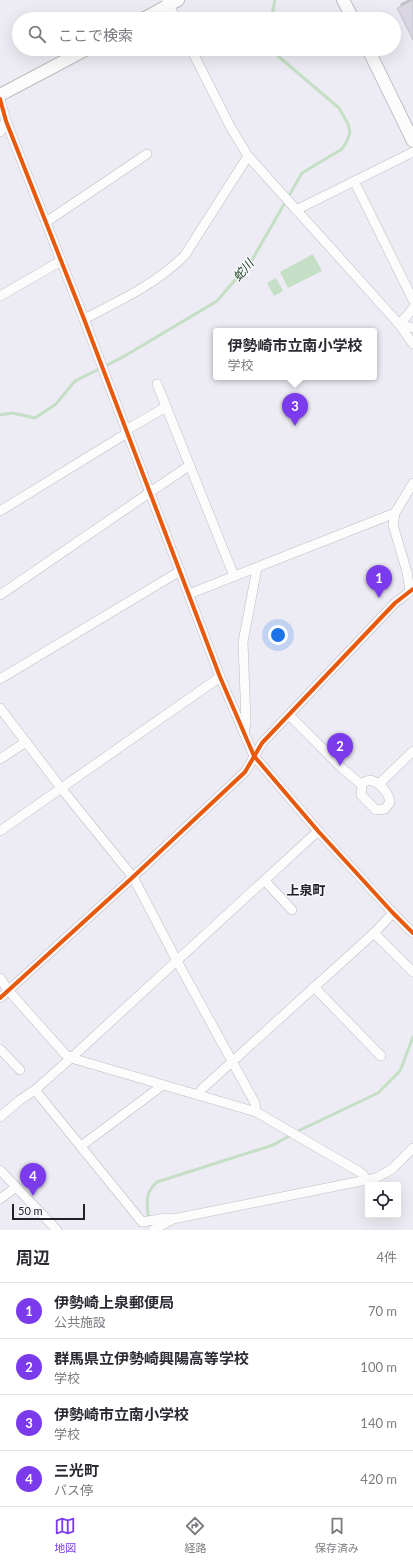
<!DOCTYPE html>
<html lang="ja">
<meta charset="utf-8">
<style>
body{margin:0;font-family:Lato,"Noto Sans JP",sans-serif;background:#f2f2f3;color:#2b2b33}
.controls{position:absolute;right:12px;bottom:12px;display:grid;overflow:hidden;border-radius:4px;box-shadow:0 4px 16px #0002}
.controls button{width:36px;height:36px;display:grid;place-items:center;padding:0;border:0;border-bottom:1px solid #e1e1e2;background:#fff;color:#2b2b33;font:20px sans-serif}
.scale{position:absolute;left:12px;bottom:10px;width:73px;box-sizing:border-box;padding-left:4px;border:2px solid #232127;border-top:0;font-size:11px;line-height:14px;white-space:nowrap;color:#232127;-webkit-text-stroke:3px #f8f7fd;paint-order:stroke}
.you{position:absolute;left:278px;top:635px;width:14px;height:14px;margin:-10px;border:3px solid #fff;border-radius:50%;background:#1a73e8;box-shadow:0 0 0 6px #1a73e833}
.badge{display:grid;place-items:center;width:26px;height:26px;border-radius:50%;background:#7c3aed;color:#fff;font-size:13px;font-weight:700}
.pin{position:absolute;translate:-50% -33px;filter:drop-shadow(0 1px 2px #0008)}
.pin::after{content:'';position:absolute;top:21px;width:14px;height:12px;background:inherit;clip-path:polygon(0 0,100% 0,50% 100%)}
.popup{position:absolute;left:213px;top:328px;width:164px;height:52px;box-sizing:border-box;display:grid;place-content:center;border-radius:4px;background:#fff;filter:drop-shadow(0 1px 3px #0005);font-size:13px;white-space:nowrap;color:#7c7c81}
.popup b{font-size:15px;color:#2b2b33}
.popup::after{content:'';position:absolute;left:50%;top:100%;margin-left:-8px;border:8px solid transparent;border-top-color:#fff}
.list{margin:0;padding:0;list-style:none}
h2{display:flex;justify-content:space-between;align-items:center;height:52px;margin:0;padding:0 16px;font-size:17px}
h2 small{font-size:13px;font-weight:400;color:#7c7c81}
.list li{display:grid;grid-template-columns:26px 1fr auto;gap:12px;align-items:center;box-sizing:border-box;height:56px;padding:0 16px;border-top:1px solid #e1e1e2}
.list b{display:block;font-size:15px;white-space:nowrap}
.list p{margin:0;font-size:13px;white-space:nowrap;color:#7c7c81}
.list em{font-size:13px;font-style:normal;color:#7c7c81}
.icon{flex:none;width:22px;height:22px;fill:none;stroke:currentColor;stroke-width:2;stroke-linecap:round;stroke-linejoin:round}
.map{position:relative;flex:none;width:413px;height:1230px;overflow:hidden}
.search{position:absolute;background:#fff;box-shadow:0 4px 16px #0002;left:12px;right:12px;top:12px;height:44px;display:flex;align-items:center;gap:10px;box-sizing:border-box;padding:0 14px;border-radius:22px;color:#7c7c81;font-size:15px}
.sheet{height:276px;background:#fff}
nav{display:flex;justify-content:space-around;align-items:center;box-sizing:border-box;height:56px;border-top:1px solid #e1e1e2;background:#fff;font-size:11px;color:#7c7c81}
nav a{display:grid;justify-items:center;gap:2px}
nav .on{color:#7c3aed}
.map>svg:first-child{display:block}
.water{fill:#c4dfc5}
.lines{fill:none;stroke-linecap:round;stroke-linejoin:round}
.stream{stroke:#c4dfc5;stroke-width:3}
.building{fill:#d9d5e2;stroke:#c5c4cb;filter:url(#shadow)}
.minor-casing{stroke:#bdbcc2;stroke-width:10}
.major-casing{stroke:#bdbcc2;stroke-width:14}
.minor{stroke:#fcfcfd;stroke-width:9}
.major{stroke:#fcfcfd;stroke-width:12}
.cycleway-casing{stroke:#f8f7fd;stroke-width:6}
.cycleway{stroke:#e8590c;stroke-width:4}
.labels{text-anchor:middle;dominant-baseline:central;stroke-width:3;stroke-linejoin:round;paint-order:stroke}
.water-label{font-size:12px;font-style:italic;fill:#0e3812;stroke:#f8f7fd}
.quarter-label{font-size:13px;font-weight:bold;fill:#232127;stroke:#f8f7fd}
</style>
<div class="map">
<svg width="413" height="1230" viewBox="0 0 413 1230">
<defs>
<filter id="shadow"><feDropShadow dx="3.5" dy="-3.5" stdDeviation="0" flood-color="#0004"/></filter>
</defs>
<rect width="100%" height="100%" fill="#edecf4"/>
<g class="water">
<polygon points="313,254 322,271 288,288 280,272"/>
<polygon points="276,278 283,291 274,296 267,283"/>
</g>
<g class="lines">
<g class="stream">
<polyline points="271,19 275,0"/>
<polyline points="0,415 12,413 35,418 56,404 75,381 123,357 217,301 252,260 302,173 342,149 347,141 350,132 348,124 339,108 278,56 274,49"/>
<polyline points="298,1131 378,1093 400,1071 413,1037"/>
<path d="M148,1216C147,1200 145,1193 157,1182L273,1145L289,1136"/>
</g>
</g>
<polygon class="building" points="413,0 413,40 397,8"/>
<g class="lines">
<defs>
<g id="minor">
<polyline points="167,1 176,19"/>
<polyline points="191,49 231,128 248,156 399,324 413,344"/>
<polyline points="0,99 6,121 84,319 220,677 254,756 318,831 393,913 413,933"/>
<polyline points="0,132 6,121"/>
<polyline points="354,181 413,300"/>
<polyline points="296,210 413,152"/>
<polyline points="46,222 147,154"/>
<polyline points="0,296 61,261"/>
<path d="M84,319C119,301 158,283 185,255L248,156"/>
<polyline points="399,324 407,316 413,308"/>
<polyline points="399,324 413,328"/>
<polyline points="157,384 234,576"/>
<polyline points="126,430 166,407"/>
<polyline points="0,511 127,433"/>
<polyline points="410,591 407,572 393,525 395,513 413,483"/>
<polyline points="189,594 395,513"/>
<polyline points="0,595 190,465"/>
<polyline points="0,679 180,571"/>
<polyline points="0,708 61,788 133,877 177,961 255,1103 256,1112"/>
<polyline points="289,715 344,770 362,785"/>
<polyline points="244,733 246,722 243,642 257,568"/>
<polyline points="0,759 26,742"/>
<path d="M370,780C379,782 389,793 390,802L385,809L376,810L361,795L362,785L364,782Z"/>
<polyline points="379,784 413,751"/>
<polyline points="0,831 220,677"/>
<polyline points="265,881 292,910"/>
<polyline points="374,933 413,972"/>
<polyline points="0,978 8,990 65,1054 71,1058 256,1112 358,1171 363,1174 365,1179"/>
<polyline points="314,987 381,1056"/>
<polyline points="0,998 133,877 245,772 262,743 395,603 413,589"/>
<polyline points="0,1049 20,1070"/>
<polyline points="35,1090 142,1222 166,1218 172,1219"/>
<polyline points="198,1095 202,1089 374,933 393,913"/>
<polyline points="0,1117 20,1100 35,1090 71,1058 318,831"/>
<polyline points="81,1146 163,1085"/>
<polyline points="0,1170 57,1230"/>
<polyline points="0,1199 16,1187"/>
<polyline points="153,1230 173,1219 376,1178 392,1169 413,1148"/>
</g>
<g id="major">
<polyline points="343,0 353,19"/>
<polyline points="143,19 178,0"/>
<polyline points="368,49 413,141"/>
<polyline points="0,95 87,49"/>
</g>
</defs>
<use href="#minor" class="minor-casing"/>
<use href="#major" class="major-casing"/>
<use href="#minor" class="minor"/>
<use href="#major" class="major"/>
<defs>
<g id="cycleway">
<polyline points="0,99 6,121 84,319 220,677 254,756 318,831 393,913 413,933"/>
<polyline points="0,998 133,877 245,772 262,743 395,603 413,589"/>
</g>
</defs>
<use href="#cycleway" class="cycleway-casing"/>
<use href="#cycleway" class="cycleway"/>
</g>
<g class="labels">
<g class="water-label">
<text transform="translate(243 270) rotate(-50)">蛇川</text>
</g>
<g class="quarter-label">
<text x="306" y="890">上泉町</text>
</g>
</g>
</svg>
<div class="controls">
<button><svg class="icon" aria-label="locate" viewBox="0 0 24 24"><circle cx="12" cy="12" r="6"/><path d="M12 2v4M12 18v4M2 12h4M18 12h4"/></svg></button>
</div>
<div class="scale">50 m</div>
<div class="you"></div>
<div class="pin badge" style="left:379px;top:598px">1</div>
<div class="pin badge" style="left:340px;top:766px">2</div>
<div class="pin badge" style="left:295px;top:426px">3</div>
<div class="popup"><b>伊勢崎市立南小学校</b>学校</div>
<div class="pin badge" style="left:33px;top:1196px">4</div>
<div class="search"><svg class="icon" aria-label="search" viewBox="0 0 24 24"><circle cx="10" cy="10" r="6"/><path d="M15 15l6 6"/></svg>ここで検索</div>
</div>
<section class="sheet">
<h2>周辺<small>4件</small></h2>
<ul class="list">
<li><span class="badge">1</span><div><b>伊勢崎上泉郵便局</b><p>公共施設</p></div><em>70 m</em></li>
<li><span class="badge">2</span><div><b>群馬県立伊勢崎興陽高等学校</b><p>学校</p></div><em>100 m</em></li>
<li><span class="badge">3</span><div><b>伊勢崎市立南小学校</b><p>学校</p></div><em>140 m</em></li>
<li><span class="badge">4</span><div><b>三光町</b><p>バス停</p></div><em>420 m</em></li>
</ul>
</section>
<nav>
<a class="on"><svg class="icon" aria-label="map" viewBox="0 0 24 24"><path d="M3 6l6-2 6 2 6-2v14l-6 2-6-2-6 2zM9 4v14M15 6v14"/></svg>地図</a>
<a><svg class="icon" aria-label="directions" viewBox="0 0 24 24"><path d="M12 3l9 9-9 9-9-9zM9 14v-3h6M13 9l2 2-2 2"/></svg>経路</a>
<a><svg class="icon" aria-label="saved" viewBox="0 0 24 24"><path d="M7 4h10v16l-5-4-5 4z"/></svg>保存済み</a>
</nav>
